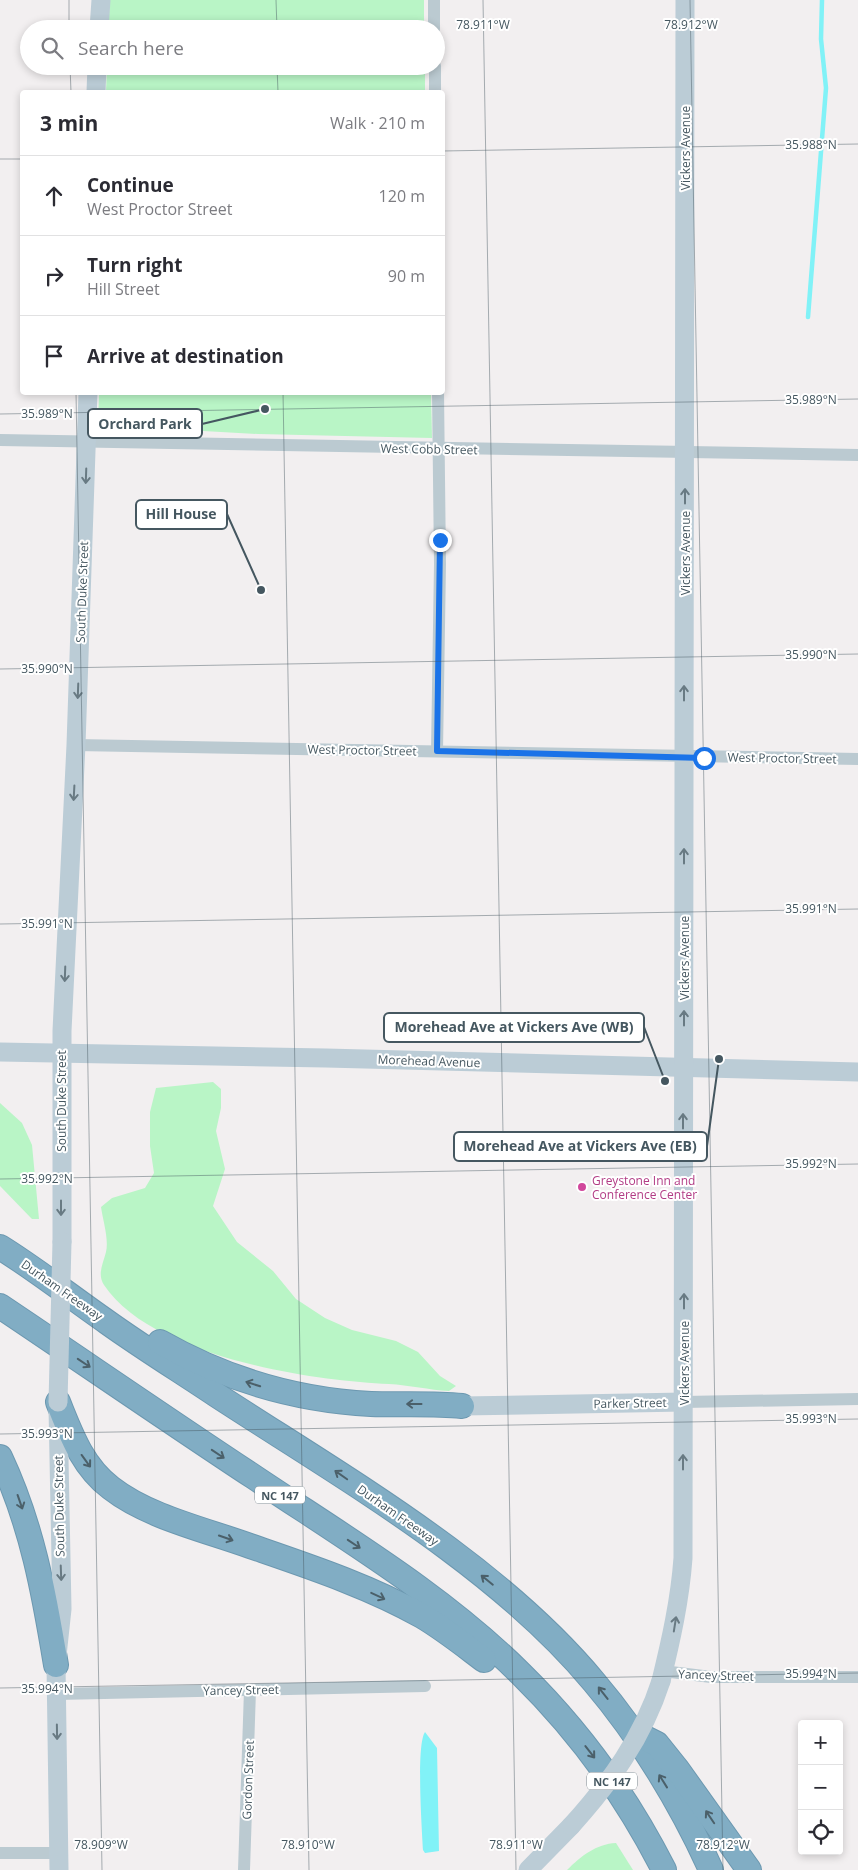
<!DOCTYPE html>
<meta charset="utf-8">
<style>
body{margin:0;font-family:"Open Sans",sans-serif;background:#f7f7f7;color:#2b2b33}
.controls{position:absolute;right:15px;bottom:15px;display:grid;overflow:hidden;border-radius:5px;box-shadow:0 2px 8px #0003}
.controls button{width:45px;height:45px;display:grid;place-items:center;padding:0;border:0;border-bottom:1px solid #e1e1e2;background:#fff;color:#2b2b33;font:25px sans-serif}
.stop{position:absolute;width:15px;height:15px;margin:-11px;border:4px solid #1a73e8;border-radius:50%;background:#fff}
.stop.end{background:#1a73e8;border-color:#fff;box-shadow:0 1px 5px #0008}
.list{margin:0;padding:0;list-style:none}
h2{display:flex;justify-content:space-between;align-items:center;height:65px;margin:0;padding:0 20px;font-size:21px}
h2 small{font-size:16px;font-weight:400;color:#7c7c81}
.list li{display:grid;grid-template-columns:32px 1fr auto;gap:15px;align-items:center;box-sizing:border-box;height:80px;padding:0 20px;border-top:1px solid #e1e1e2}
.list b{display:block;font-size:19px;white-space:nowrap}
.list p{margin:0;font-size:16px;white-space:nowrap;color:#7c7c81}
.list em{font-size:16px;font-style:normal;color:#7c7c81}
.icon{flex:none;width:28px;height:28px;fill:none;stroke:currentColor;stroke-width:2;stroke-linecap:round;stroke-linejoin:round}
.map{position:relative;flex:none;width:858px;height:1870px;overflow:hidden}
.search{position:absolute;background:#fff;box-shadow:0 2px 8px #0003;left:20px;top:20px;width:425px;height:55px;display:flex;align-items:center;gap:12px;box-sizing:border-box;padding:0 18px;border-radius:28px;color:#7c7c81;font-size:19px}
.panel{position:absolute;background:#fff;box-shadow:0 2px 8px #0003;left:20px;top:90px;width:425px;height:305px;border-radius:5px}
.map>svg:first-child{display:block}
.green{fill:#b9f5c6}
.water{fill:#81f2f7}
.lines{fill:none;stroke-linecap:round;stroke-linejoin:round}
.stream{stroke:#81f2f7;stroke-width:4.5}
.highway-casing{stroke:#6c98b0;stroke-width:26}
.street{stroke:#bbcad1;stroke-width:12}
.secondary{stroke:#bbccd6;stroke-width:19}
.highway{stroke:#81adc4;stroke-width:24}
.secondary-bridge{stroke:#bbccd6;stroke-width:19}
.oneway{stroke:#687a83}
.oneway2{stroke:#4b606a}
.route{stroke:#1a73e8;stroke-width:6}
.ticks{fill:none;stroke:#455760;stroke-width:1;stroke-opacity:0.45}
.hotel-dot{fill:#d1479c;stroke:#fff;stroke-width:2}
.labels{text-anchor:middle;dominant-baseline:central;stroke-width:4;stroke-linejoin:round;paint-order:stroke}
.shield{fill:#fff;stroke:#7d8990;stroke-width:1}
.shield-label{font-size:11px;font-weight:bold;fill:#455760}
.street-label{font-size:12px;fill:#455760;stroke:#fff}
.hotel-label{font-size:12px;fill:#b23c85;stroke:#fff;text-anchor:start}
.ticks-label{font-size:12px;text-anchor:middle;fill:#455760;stroke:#fff;stroke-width:4;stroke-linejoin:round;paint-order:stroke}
.leader{fill:none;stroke:#455760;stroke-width:2}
.callout-dot{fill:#455760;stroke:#fff;stroke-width:2}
.callout{fill:#fff;stroke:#455760;stroke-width:2}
.callout-label{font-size:14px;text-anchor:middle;font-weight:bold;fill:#455760}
</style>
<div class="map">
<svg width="858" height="1870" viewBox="0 0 858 1870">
<rect width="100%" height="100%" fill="#f2eff0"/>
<g class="green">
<polygon points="110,0 424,0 424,29 108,29"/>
<polygon points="107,66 425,66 425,92 106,92"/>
<polygon points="99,393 431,393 432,438 258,434 98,425"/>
<path d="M213,1082L221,1089V1108L216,1131L225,1169L213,1206L237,1242L273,1271L296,1299L325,1318L352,1330L396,1341L418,1352L440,1376L456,1386L449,1391C429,1390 409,1385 389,1384C310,1381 151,1356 104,1285C97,1274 103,1264 106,1252C109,1239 103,1221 101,1207L112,1198L145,1188L154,1173L150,1146V1112L156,1088Z"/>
<polygon points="0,1103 22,1123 32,1145 39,1219 32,1219 0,1186"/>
<path d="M616,1843L633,1870H567C581,1856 596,1844 616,1843Z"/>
</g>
<path class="water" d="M425,1732L437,1748L439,1851L425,1853L423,1850C422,1830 416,1745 425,1732Z"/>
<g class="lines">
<polyline class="stream" points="808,317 826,88 821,39 822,0"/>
<defs>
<g id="highway">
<path d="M0,1247C37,1270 71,1297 107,1322C142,1347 179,1370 215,1394C342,1477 496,1564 594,1682C640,1736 682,1805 711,1870"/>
<path d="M0,1306C85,1363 169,1421 254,1477C345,1538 443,1596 521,1674C579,1731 627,1797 664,1870"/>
<path d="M160,1342C225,1379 296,1400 371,1404C401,1405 432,1403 462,1406"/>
<path d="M58,1402C71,1434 82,1466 111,1488C148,1517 206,1530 250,1546C308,1566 369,1586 422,1616C444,1629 464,1645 484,1660"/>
<path d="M0,1457C32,1525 44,1592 56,1665"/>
<polyline points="643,1737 657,1744 677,1769 749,1870"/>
</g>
</defs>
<use href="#highway" class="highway-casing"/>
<g class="street">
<polyline points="434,0 434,29"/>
<polyline points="435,66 435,92"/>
<polyline points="0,440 858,455"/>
<polyline points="76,745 858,759"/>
<polyline points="437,751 440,564 438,392"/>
<polyline points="684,1402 858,1399"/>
<polyline points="663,1671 711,1677 858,1677"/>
<polyline points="57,1694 425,1686"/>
<polyline points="0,1853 59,1853"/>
<polyline points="244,1870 250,1690"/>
</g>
<g class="secondary">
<polyline points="99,29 101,0"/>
<polyline points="96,92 97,66"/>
<polyline points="0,1052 326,1058 858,1072"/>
<polyline points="62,1242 62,1031 76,745 88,392"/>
<polyline points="462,1406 684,1402"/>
<polyline points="58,1408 62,1609 56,1665 59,1870"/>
<path d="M661,1681C671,1640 680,1600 683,1558L685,0"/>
<polyline points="528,1870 571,1826"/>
</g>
<use href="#highway" class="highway"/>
<g class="secondary-bridge">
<polyline points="58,1402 62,1242"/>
<path d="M571,1826C610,1783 643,1737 661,1681"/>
</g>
</g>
<defs><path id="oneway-shaft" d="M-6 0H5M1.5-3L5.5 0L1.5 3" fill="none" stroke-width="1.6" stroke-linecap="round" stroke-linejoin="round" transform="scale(1.25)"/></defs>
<g class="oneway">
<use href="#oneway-shaft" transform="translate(86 476) rotate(92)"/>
<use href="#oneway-shaft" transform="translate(685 496) rotate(-90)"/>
<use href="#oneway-shaft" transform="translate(78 691) rotate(92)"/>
<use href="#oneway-shaft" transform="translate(684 693) rotate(-90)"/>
<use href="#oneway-shaft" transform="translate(74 793) rotate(93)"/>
<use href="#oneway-shaft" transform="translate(684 856) rotate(-90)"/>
<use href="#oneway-shaft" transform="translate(65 974) rotate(92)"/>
<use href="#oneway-shaft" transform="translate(684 1018) rotate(-90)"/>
<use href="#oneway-shaft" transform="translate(683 1121) rotate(-90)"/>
<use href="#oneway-shaft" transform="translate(61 1208) rotate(90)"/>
<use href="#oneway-shaft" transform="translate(684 1301) rotate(-90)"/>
<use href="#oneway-shaft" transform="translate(683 1462) rotate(-90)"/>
<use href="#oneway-shaft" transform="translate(61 1573) rotate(88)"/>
<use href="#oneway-shaft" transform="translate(675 1624) rotate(-81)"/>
<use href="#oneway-shaft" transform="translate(57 1732) rotate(89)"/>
</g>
<g class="oneway2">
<use href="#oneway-shaft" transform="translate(84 1363) rotate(34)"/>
<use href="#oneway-shaft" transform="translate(253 1384) rotate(-162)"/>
<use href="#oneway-shaft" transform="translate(414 1404) rotate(-180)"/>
<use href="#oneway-shaft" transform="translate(218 1454) rotate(34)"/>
<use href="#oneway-shaft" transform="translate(86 1461) rotate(54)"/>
<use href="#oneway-shaft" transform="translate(341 1475) rotate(-145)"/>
<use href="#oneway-shaft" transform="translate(20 1502) rotate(71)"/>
<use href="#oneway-shaft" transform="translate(226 1538) rotate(19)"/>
<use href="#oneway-shaft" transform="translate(354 1544) rotate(34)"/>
<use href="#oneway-shaft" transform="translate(487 1580) rotate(-141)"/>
<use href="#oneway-shaft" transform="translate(378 1596) rotate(25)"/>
<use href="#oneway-shaft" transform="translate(603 1693) rotate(-128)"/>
<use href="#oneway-shaft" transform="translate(590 1752) rotate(52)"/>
<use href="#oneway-shaft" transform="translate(663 1781) rotate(-122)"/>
<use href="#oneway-shaft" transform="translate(710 1817) rotate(-124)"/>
</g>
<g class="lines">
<polyline class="route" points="440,540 437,751 704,758"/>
</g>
<path class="ticks" d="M69,0V29M276,0L277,29M483,0L516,1870M690,0L723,1870M70,66L71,92M277,66L278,92M442,151L858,144M0,159H22M76,392L102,1870M283,392L309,1870M0,414L858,399M0,669L858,654M0,924L858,909M0,1179L858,1164M0,1434L858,1419M0,1688L858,1673"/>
<circle class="hotel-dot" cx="582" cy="1187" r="5"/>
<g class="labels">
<g class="shield">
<rect x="255" y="1486.5" width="50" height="17" rx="4"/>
<rect x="587" y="1772.5" width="50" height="17" rx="4"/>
</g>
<g class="shield-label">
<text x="280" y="1495">NC 147</text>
<text x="612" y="1781">NC 147</text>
</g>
<g class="street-label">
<text transform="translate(685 148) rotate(-90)">Vickers Avenue</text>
<text transform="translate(429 449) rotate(1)">West Cobb Street</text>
<text transform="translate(685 553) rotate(-90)">Vickers Avenue</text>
<text transform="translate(82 592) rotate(-88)">South Duke Street</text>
<text transform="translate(362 750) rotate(1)">West Proctor Street</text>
<text transform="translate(782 758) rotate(1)">West Proctor Street</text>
<text transform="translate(684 958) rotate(-90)">Vickers Avenue</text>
<text transform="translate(429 1061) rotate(2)">Morehead Avenue</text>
<text transform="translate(61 1101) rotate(-90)">South Duke Street</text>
<text transform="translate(62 1290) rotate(35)">Durham Freeway</text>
<text transform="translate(684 1363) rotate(-90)">Vickers Avenue</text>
<text transform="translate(630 1403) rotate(-1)">Parker Street</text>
<text transform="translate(59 1506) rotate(-91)">South Duke Street</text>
<text transform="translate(398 1515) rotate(35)">Durham Freeway</text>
<text transform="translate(716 1675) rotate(2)">Yancey Street</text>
<text transform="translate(241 1690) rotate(-1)">Yancey Street</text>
<text transform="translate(248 1780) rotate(-88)">Gordon Street</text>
</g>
<g class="hotel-label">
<text x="592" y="1180">Greystone Inn and<tspan x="592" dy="14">Conference Center</tspan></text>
</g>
</g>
<g class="ticks-label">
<text x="483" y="29">78.911°W</text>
<text x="691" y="29">78.912°W</text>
<text x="811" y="149">35.988°N</text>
<text x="811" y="404">35.989°N</text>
<text x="47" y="418">35.989°N</text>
<text x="811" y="659">35.990°N</text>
<text x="47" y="673">35.990°N</text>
<text x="811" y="913">35.991°N</text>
<text x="47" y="928">35.991°N</text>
<text x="811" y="1168">35.992°N</text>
<text x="47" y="1183">35.992°N</text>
<text x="811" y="1423">35.993°N</text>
<text x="47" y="1438">35.993°N</text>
<text x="811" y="1678">35.994°N</text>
<text x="47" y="1693">35.994°N</text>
<text x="101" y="1849">78.909°W</text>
<text x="308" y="1849">78.910°W</text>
<text x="516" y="1849">78.911°W</text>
<text x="723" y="1849">78.912°W</text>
</g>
<path class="leader" d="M265 409L202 424M261 590L227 514M665 1081L644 1027M719 1059L707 1146"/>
<g class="callout-dot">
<circle cx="265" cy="409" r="5"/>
<circle cx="261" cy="590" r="5"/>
<circle cx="665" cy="1081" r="5"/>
<circle cx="719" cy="1059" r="5"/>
</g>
<g class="callout">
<rect x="88" y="409" width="114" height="29" rx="5"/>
<rect x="136" y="500" width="91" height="29" rx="5"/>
<rect x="384" y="1013" width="260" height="29" rx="5"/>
<rect x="454" y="1132" width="253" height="29" rx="5"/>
</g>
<g class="callout-label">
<text x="145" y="429">Orchard Park</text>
<text x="181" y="519">Hill House</text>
<text x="514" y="1032">Morehead Ave at Vickers Ave (WB)</text>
<text x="580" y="1151">Morehead Ave at Vickers Ave (EB)</text>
</g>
</svg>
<div class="controls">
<button>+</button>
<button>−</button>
<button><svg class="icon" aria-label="locate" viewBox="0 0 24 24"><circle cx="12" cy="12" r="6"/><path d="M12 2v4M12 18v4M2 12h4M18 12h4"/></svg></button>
</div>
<div class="stop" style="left:704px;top:758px"></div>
<div class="stop end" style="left:440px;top:540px"></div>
<div class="search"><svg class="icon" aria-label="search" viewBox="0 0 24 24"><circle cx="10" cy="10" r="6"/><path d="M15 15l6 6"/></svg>Search here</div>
<section class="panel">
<h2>3 min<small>Walk · 210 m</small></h2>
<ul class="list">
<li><svg class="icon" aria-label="ahead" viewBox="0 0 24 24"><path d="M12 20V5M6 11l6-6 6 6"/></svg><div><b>Continue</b><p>West Proctor Street</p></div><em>120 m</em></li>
<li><svg class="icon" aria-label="right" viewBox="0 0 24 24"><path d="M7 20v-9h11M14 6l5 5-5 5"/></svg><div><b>Turn right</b><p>Hill Street</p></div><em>90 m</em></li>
<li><svg class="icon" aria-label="arrive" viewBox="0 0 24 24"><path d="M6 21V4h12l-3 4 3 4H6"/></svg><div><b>Arrive at destination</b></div></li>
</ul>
</section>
</div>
